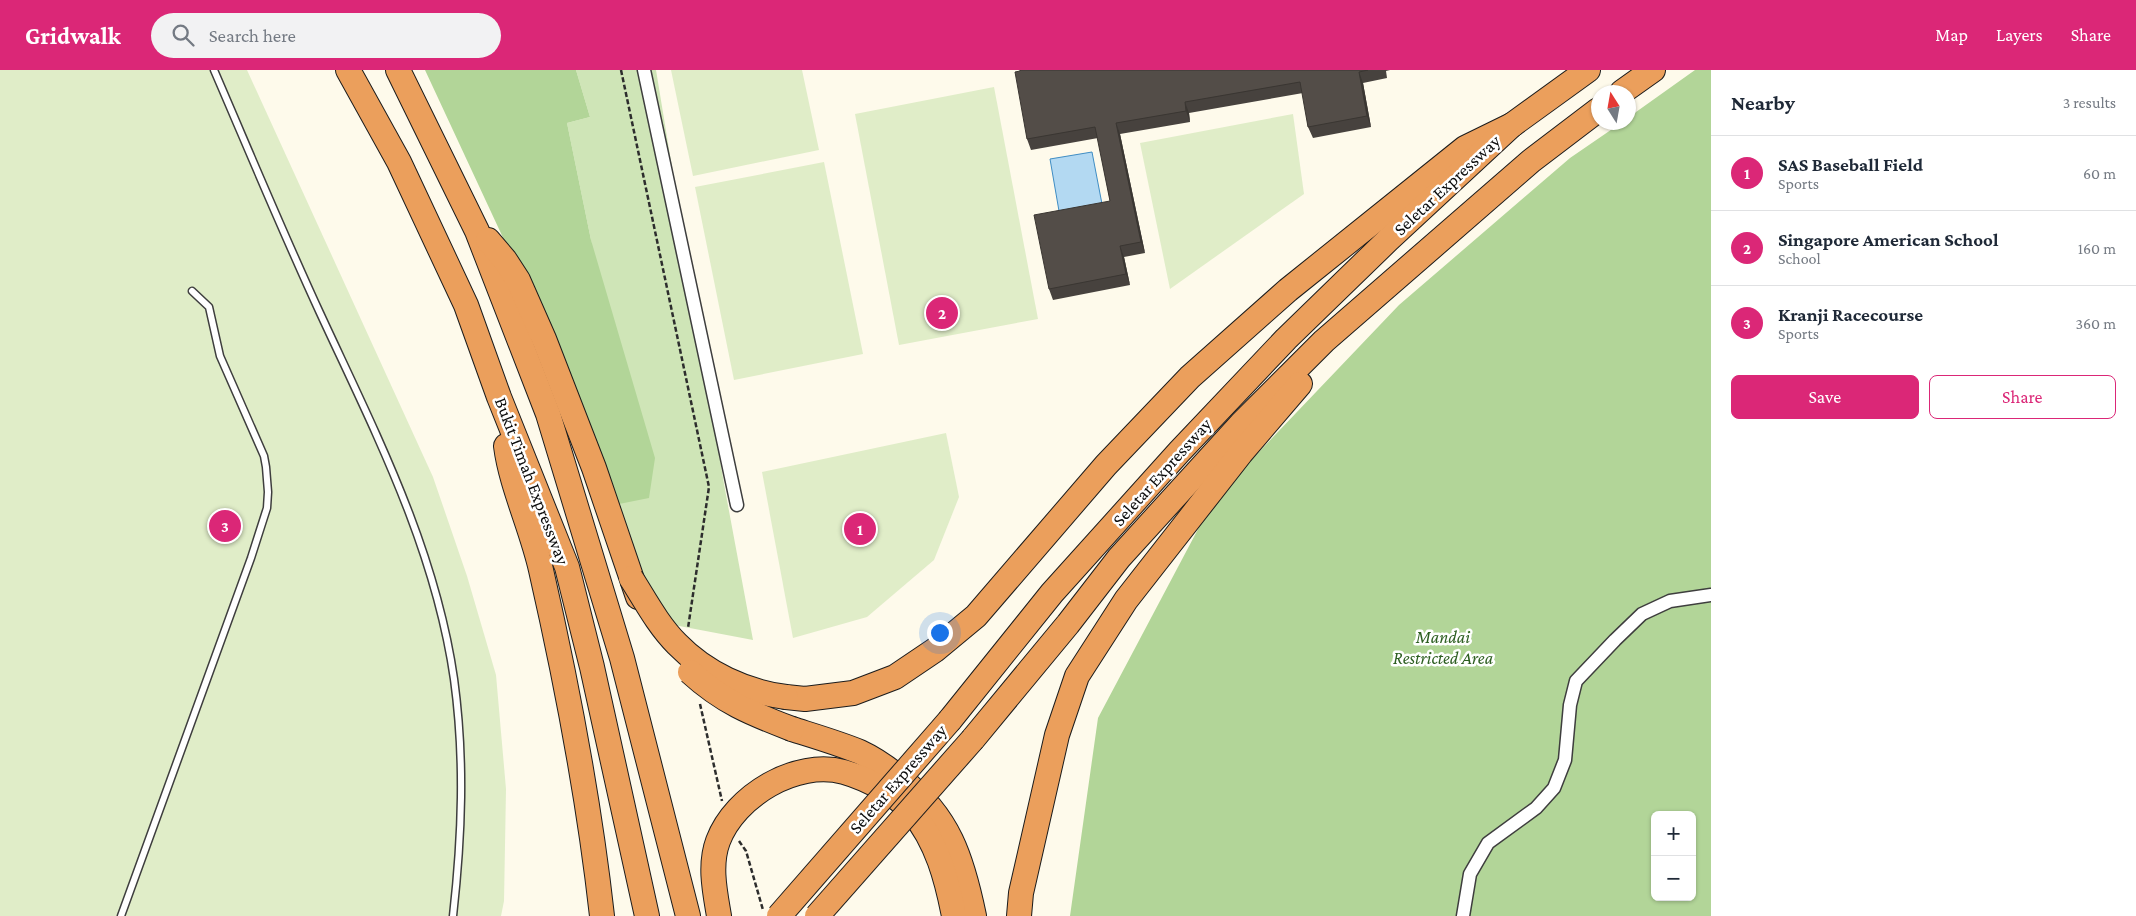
<!DOCTYPE html>
<meta charset="utf-8">
<style>
body{margin:0;font-family:"Crimson Pro",serif;background:#f2f2f3;color:#1f2937}
.controls{position:absolute;right:15px;bottom:15px;display:grid;overflow:hidden;border-radius:8px;box-shadow:0 1px 4px #0004}
.controls button{width:45px;height:45px;display:grid;place-items:center;padding:0;border:0;border-bottom:1px solid #e0e1e3;background:#fff;color:#1f2937;font:25px sans-serif}
.compass{position:absolute;left:1591px;top:15px;width:45px;height:45px;border-radius:50%;background:#fff;box-shadow:0 1px 4px #0004;rotate:349deg}
.you{position:absolute;left:939px;top:562px;width:18px;height:18px;margin:-12px;border:4px solid #fff;border-radius:50%;background:#1a73e8;box-shadow:0 0 0 8px #1a73e833}
.badge{display:grid;place-items:center;width:32px;height:32px;border-radius:50%;background:#db2777;color:#fff;font-size:16px;font-weight:700}
.pin{position:absolute;translate:-50% -50%;border:2px solid #fff;box-shadow:0 1px 5px #0006}
.list{margin:0;padding:0;list-style:none}
h2{display:flex;justify-content:space-between;align-items:center;height:65px;margin:0;padding:0 20px;font-size:21px}
h2 small{font-size:16px;font-weight:400;color:#747a83}
.list li{display:grid;grid-template-columns:32px 1fr auto;gap:15px;align-items:center;box-sizing:border-box;height:75px;padding:0 20px;border-top:1px solid #e0e1e3}
.list b{display:block;font-size:19px;white-space:nowrap}
.list p{margin:0;font-size:16px;white-space:nowrap;color:#747a83}
.list em{font-size:16px;font-style:normal;color:#747a83}
.actions{display:flex;gap:10px;padding:15px 20px}
.actions a{flex:1;padding:11px 0;border:1px solid #db2777;border-radius:8px;text-align:center;font-size:18px;color:#db2777}
.actions .main{background:#db2777;color:#fff}
.icon{flex:none;width:28px;height:28px;fill:none;stroke:currentColor;stroke-width:2;stroke-linecap:round;stroke-linejoin:round}
.map{position:relative;flex:none;width:1711px;height:846px;overflow:hidden}
header{display:flex;align-items:center;gap:30px;box-sizing:border-box;height:70px;padding:0 25px;background:#db2777;color:#fff}
header strong{font-size:24px}
nav{display:flex;gap:28px;margin-inline-start:auto;font-size:18px}
.search{width:350px;height:45px;background:#f2f2f3;display:flex;align-items:center;gap:12px;box-sizing:border-box;padding:0 18px;border-radius:28px;color:#747a83;font-size:19px}
main{display:flex}
aside{flex:1;background:#fff}
.map>svg:first-child{display:block}
.green{fill:#cfe5b7}
.forest{fill:#b2d598;fill-rule:evenodd}
.pitch{fill:#e0edc8}
.water{fill:#b3d9f2;stroke:#3f8dc4}
.lines{fill:none;stroke-linecap:round;stroke-linejoin:round}
.service-casing{stroke:#3e3e3e;stroke-width:9}
.minor-casing{stroke:#3e3e3e;stroke-width:15}
.motorway-casing{stroke:#1c1c1c;stroke-width:26}
.path{stroke:#2d2d2d;stroke-width:2.5;stroke-dasharray:5 2.5;stroke-linecap:butt}
.service{stroke:#fff;stroke-width:6}
.minor{stroke:#fff;stroke-width:12}
.motorway{stroke:#eb9f5c;stroke-width:24}
.motorway-bridge-casing{stroke:#1c1c1c;stroke-width:26;stroke-linecap:butt}
.motorway-bridge{stroke:#eb9f5c;stroke-width:24}
.wall{fill:#47423e}
.shaded-wall{fill:#3a3632}
.building{fill:#534d48;stroke:#3a3632}
.labels{text-anchor:middle;dominant-baseline:central;stroke-width:5;stroke-linejoin:round;paint-order:stroke}
.street-label{font-size:18px;fill:#0b0b0b;stroke:#fff}
.park-label{font-size:18px;font-style:italic;fill:#2c5e20;stroke:#fff}
</style>
<header>
<strong>Gridwalk</strong>
<div class="search"><svg class="icon" aria-label="search" viewBox="0 0 24 24"><circle cx="10" cy="10" r="6"/><path d="M15 15l6 6"/></svg>Search here</div>
<nav><a>Map</a><a>Layers</a><a>Share</a></nav>
</header>
<main>
<div class="map">
<svg width="1711" height="846" viewBox="0 0 1711 846">
<rect width="100%" height="100%" fill="#fefaeb"/>
<polygon class="green" points="576,0 656,0 724,414 753,570 674,555 637,502 619,434 591,170 567,53 590,47"/>
<g class="forest">
<polygon points="425,0 576,0 590,47 567,53 591,170 655,388 649,428 619,434 564,299"/>
<path d="M1695,0H1711V846H1070L1098,648L1214,429L1399,235L1570,88L1621,53L1628,52L1629,47ZM1655,745H1692V827H1655Z"/>
</g>
<g class="pitch">
<polygon points="0,0 247,0 433,407 467,506 496,605 506,719 504,831 501,846 0,846"/>
<polygon points="671,0 802,0 819,80 693,106"/>
<polygon points="994,17 1038,249 899,275 855,44"/>
<polygon points="1293,44 1304,124 1170,219 1140,73"/>
<polygon points="824,92 863,284 734,310 695,117"/>
<polygon points="946,363 959,427 934,490 867,547 793,568 762,402"/>
</g>
<polygon class="water" points="1092,82 1102,134 1059,141 1050,89"/>
<g class="lines">
<defs>
<g id="service">
<path d="M214,0C249,81 283,163 320,243C375,362 435,477 454,609C465,689 462,766 453,846"/>
<polyline points="121,846 251,488 267,438 268,422 266,397 264,386 220,286 209,237 192,221"/>
</g>
<g id="minor">
<polyline points="644,0 737,435"/>
<polyline points="1463,846 1470,804 1488,773 1536,738 1554,718 1565,690 1570,635 1576,611 1615,570 1642,544 1670,531 1711,525"/>
</g>
<g id="motorway">
<polyline points="348,0 399,92 466,235 499,327 567,497 592,597 647,846"/>
<polyline points="398,0 477,161 548,344 622,588 688,846"/>
<polyline points="1622,22 1653,0"/>
<polyline points="488,170 505,190 518,210 544,269 594,398 638,527"/>
<path d="M506,376C511,416 532,459 541,500C567,614 589,729 602,846"/>
<polyline points="786,627 805,629 853,623 895,607 935,580 976,546 1106,395 1190,307 1288,220 1465,78 1512,55"/>
<polyline points="950,650 1052,523 1179,382 1286,269 1389,169 1512,55 1588,0"/>
<path d="M792,659C814,666 838,673 860,682C875,689 889,699 901,709C949,747 962,788 974,846"/>
<polyline points="973,669 1068,554 1119,488 1241,354 1324,271 1531,91 1598,40"/>
<path d="M719,846C715,822 709,795 718,771C735,726 796,689 844,702C868,709 896,724 912,742C937,771 947,810 954,846"/>
<polyline points="1019,846 1021,823 1057,665 1077,606 1126,530 1241,383 1300,314"/>
</g>
</defs>
<use href="#service" class="service-casing"/>
<use href="#minor" class="minor-casing"/>
<use href="#motorway" class="motorway-casing"/>
<g class="path">
<polyline points="621,0 709,417 688,558"/>
<polyline points="700,634 722,731"/>
<polyline points="739,771 746,781 763,840"/>
</g>
<use href="#service" class="service"/>
<use href="#minor" class="minor"/>
<use href="#motorway" class="motorway"/>
<defs>
<g id="motorway-bridge">
<path d="M631,508C645,530 658,555 677,574C705,603 746,622 786,627"/>
<path d="M690,602C723,632 750,643 792,659"/>
<polyline points="779,846 950,650"/>
<polyline points="817,846 973,669"/>
</g>
</defs>
<use href="#motorway-bridge" class="motorway-bridge-casing"/>
<use href="#motorway-bridge" class="motorway-bridge"/>
</g>
<polygon class="wall" points="1020,0 1390,0 1386,1 1387,8 1363,13 1371,57 1313,68 1308,57 1303,23 1189,43 1190,52 1120,64 1145,183 1124,187 1130,215 1053,230 1049,219 1110,131 1098,68 1031,80 1027,69"/>
<g class="shaded-wall">
<polygon points="1359,2 1363,13 1371,57 1367,46"/>
<polygon points="1185,32 1189,43 1190,52 1186,41"/>
<polygon points="1116,53 1120,64 1145,183 1141,172"/>
<polygon points="1120,176 1124,187 1130,215 1126,204"/>
</g>
<polygon class="building" points="1020,0 1368,0 1359,2 1367,46 1308,57 1300,12 1185,32 1186,41 1116,53 1141,172 1120,176 1126,204 1049,219 1034,145 1110,131 1095,57 1027,69 1015,2 1020,1"/>
<g class="labels">
<g class="street-label">
<text transform="translate(1447 115) rotate(-43)">Seletar Expressway</text>
<text transform="translate(1162 402) rotate(-48)">Seletar Expressway</text>
<text transform="translate(532 411) rotate(69)">Bukit Timah Expressway</text>
<text transform="translate(898 709) rotate(-49)">Seletar Expressway</text>
</g>
<g class="park-label">
<text x="1443" y="567">Mandai<tspan x="1443" dy="21">Restricted Area</tspan></text>
</g>
</g>
</svg>
<div class="controls">
<button>+</button>
<button>−</button>
</div>
<svg class="compass" viewBox="-18 -18 36 36"><path d="M0-13l5 13h-10z" fill="#e53935"/><path d="M0 13l5-13h-10z" fill="#747a83"/></svg>
<div class="you"></div>
<div class="pin badge" style="left:860px;top:459px">1</div>
<div class="pin badge" style="left:942px;top:243px">2</div>
<div class="pin badge" style="left:225px;top:456px">3</div>
</div>
<aside>
<h2>Nearby<small>3 results</small></h2>
<ul class="list">
<li><span class="badge">1</span><div><b>SAS Baseball Field</b><p>Sports</p></div><em>60 m</em></li>
<li><span class="badge">2</span><div><b>Singapore American School</b><p>School</p></div><em>160 m</em></li>
<li><span class="badge">3</span><div><b>Kranji Racecourse</b><p>Sports</p></div><em>360 m</em></li>
</ul>
<div class="actions"><a class="main">Save</a><a>Share</a></div>
</aside>
</main>
